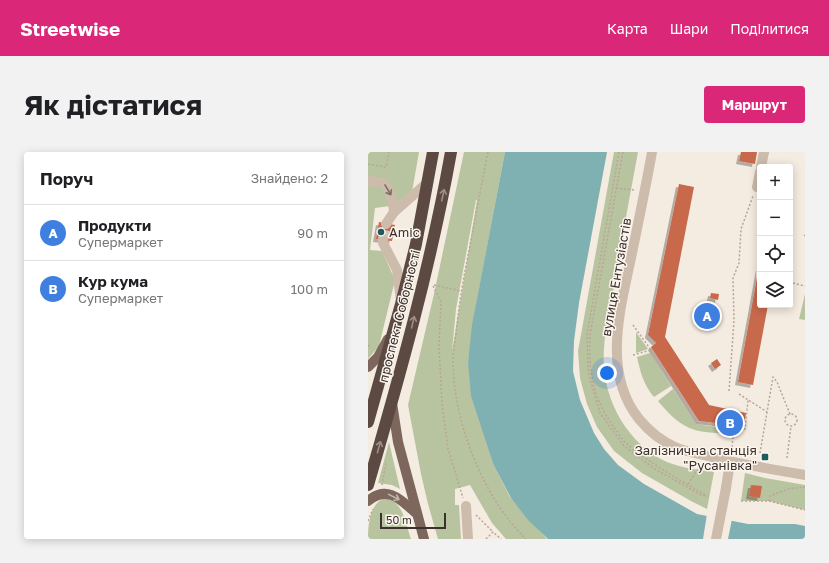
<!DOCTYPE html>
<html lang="uk">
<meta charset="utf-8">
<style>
body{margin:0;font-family:"Golos Text",sans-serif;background:#f2f2f2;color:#202124}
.controls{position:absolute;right:12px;top:12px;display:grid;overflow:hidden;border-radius:4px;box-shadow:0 2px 10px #0003}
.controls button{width:36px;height:36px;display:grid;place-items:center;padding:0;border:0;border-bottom:1px solid #e0e0e0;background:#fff;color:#202124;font:20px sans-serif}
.scale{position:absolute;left:12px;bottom:10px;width:66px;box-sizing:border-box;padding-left:4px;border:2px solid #3b302b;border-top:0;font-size:11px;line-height:14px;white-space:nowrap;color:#3b302b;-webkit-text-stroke:3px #fbf5ee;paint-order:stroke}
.you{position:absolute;left:239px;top:221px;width:14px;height:14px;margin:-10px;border:3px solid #fff;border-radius:50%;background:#1a73e8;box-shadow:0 0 0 6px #1a73e833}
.badge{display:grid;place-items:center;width:26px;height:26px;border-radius:50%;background:#db2777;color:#fff;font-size:13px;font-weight:700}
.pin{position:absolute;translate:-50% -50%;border:2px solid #fff;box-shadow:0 1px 4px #0006}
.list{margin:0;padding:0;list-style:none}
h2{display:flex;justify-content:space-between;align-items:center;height:52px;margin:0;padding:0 16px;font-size:17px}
h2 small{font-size:13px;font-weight:400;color:#757577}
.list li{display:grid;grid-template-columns:26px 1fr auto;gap:12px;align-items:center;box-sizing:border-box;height:56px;padding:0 16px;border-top:1px solid #e0e0e0}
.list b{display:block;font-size:15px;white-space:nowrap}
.list p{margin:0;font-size:13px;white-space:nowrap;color:#757577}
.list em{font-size:13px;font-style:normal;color:#757577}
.icon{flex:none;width:22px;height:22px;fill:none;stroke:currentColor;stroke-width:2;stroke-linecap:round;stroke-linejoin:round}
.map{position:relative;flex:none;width:437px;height:387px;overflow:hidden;border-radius:4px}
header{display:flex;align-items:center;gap:24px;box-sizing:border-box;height:56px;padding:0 20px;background:#db2777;color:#fff}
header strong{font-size:19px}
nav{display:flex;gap:22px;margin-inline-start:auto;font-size:14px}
.intro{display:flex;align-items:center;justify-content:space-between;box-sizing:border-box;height:96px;padding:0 24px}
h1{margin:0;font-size:28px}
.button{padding:10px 18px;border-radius:4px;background:#db2777;color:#fff;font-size:14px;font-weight:700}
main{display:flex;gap:24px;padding:0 24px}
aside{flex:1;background:#fff;border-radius:4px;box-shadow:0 2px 10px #0003}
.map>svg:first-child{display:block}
.green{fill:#b8c4a0;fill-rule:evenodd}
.water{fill:#7fb0b2}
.pier{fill:#f4ebe1}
.building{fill:#c8694b;filter:url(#shadow)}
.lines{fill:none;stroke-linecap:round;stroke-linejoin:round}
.minor-tunnel{stroke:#cfc6bd;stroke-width:10;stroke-dasharray:10 5;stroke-linecap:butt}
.path{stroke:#b9a596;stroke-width:1.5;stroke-dasharray:2 2;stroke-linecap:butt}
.minor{stroke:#cdbbac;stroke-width:10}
.major{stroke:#7d675c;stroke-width:10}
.highway{stroke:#5c4a42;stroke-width:12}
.minor-bridge{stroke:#cdbbac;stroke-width:10}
.oneway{stroke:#7d6f65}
.oneway2{stroke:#9c8e87}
.oneway3{stroke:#c2b5ac}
.poi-dot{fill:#1f5a5e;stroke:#fbf5ee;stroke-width:1.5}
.labels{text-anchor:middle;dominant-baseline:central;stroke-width:3;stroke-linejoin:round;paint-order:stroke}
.poi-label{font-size:13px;fill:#3b302b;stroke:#fbf5ee;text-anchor:start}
.street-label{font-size:13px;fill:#3b302b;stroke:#fbf5ee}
</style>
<header>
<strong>Streetwise</strong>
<nav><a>Карта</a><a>Шари</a><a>Поділитися</a></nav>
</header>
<div class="intro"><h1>Як дістатися</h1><a class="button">Маршрут</a></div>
<main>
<aside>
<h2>Поруч<small>Знайдено: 2</small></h2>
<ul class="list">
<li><span class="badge" style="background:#3f7fe0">A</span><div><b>Продукти</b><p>Супермаркет</p></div><em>90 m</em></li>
<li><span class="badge" style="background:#3f7fe0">B</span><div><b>Кур кума</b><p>Супермаркет</p></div><em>100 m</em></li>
</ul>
</aside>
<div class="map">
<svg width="437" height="387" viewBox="0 0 437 387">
<defs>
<filter id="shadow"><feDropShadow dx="-3" dy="3" stdDeviation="0" flood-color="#0004"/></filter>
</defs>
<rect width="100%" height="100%" fill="#f4ebe1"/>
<g class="green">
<polygon points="0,0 51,0 44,40 30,53 7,56 2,98 14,99 27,128 11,194 0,207"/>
<path d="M96,0H137L109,148L100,210L126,314L142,345L179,387H138L124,371L102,333L87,337V353H91L93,387H70L60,352L53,322L40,253L66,142ZM108,48H109L84,199L88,157Z"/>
<path d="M246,0H270C262,43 254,86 247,129C243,151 237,175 236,197C232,242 257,291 299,310C313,316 331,318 346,320L339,357L323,349L274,321L246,299L229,275L219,252L212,226L210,199Z"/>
<polygon points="437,142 437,168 431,167"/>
<polygon points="268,180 280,197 268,201"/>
<path d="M282,201L303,234L286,245C276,234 272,219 269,205Z"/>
<path d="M305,237L328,272L362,277V282C351,281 337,281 327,278C312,274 299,260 290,249Z"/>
<polygon points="21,290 32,337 24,333 10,331"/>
<polygon points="377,321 397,326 437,333 437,358 401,349 373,349"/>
<path d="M18,345C36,352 37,370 43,387H0C0,372 2,351 18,345Z"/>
</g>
<polygon class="water" points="137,0 239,0 211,151 206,189 205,219 212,248 226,281 236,297 250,313 276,332 329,362 380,372 427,372 437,374 437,387 180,387 160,368 143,346 126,314 103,244 100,210 104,173"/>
<polygon class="pier" points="339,362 364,367 360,387 335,387"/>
<g class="building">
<polygon points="373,0 389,0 387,12 371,9"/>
<polygon points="311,32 326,35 297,185 341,253 378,261 376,274 331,269 283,195 288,191 280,183"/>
<polygon points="11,70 27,73 24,89 8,87"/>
<polygon points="391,115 392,153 400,153 385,233 370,230"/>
<polygon points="343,141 351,142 350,148 342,146"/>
<polygon points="337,155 345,157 342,170 334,168"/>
<polygon points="349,207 353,213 347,217 343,211"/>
<polygon points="383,333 394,334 392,346 381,344"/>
</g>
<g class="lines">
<polyline class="minor-tunnel" points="15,88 18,72"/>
<g class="path">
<path d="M120,0C112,40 105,79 97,119C93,140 90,161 88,182C87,191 85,200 85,209C85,269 115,346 158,387"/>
<polyline points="251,0 219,183 220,218 223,231 232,261 256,294 287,317 333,343 340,344"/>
<path d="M255,0L222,183C220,219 225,248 248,278C251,282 254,288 259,292C283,312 312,328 339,344"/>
<polyline points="0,12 18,15 21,0"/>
<polyline points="248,36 266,38"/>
<polyline points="436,83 437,84"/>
<polyline points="425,131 437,134"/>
<polyline points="66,133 93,139"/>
<polyline points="65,134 73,150 71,195 74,252 80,297 95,346"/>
<polyline points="265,173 283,198 329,271 377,277 380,248"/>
<polyline points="0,193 3,195"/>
<polyline points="265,203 283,198"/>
<polyline points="361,239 366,169 365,126 371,111 373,77 385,44"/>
<polyline points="371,242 399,260"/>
<circle cx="423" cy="268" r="6"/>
<polyline points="364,295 366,276"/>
<polyline points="392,301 405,225 409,230 422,262"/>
<polyline points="419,306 423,274"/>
<polyline points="320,332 333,313"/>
<polyline points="14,333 18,311"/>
<polyline points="373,349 401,349 437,358"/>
<polyline points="401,349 402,344 420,337 437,335"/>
<polyline points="108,363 125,380"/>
<polyline points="0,369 5,357"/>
<polyline points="118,387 125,380 133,387"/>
</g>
<g class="minor">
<path d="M284,0C278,34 271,67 264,101C253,155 233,220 271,267C281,279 293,289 307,295C316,299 327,301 336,303C369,312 403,317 437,323"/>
<polyline points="393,15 396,0"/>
<path d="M0,29L16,31C23,41 25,48 26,60"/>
<polyline points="389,35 392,20"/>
<polyline points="18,72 26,60 59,31"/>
<polyline points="15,88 15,91 29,118 33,148"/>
<polyline points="358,336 362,310"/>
<polyline points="98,354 100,387"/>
</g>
<g class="major">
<polyline points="0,215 10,205 20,187"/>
<polyline points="24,251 30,290 56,387"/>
<path d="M0,349C20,332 34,349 49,362"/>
</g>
<g class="highway">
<polyline points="0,270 33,152 48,92 65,0"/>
<path d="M0,333C32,223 63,112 83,0"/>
</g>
<polyline class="minor-bridge" points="348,387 358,336"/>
</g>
<defs><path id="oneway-shaft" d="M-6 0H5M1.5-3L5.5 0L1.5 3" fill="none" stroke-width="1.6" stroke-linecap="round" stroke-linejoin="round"/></defs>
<use class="oneway" href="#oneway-shaft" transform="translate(20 38) rotate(59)"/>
<g class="oneway2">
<use href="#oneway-shaft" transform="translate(75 43) rotate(-78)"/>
<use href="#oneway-shaft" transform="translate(45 170) rotate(-77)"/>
<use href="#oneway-shaft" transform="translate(11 295) rotate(-74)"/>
</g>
<use class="oneway3" href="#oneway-shaft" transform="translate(26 345) rotate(26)"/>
<g class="poi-dot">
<circle cx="13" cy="80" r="4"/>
<rect x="393" y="301" width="8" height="8" rx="2"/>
</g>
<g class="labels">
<g class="poi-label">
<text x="21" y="80">Amic</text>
<text x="389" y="298" text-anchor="end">Залізнична станція<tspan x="389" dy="15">"Русанівка"</tspan></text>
</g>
<g class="street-label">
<text transform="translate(248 125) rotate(-80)">вулиця Ентузіастів</text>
<text transform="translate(31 164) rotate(-76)">проспект Соборності</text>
</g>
</g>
</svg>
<div class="controls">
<button>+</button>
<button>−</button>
<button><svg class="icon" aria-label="locate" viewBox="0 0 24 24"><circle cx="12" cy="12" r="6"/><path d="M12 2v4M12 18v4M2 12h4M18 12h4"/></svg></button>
<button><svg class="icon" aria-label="layers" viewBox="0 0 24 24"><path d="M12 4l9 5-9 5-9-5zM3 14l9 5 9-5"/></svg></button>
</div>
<div class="scale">50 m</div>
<div class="you"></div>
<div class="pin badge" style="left:339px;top:164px;background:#3f7fe0">A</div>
<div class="pin badge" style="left:362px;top:271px;background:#3f7fe0">B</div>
</div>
</main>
